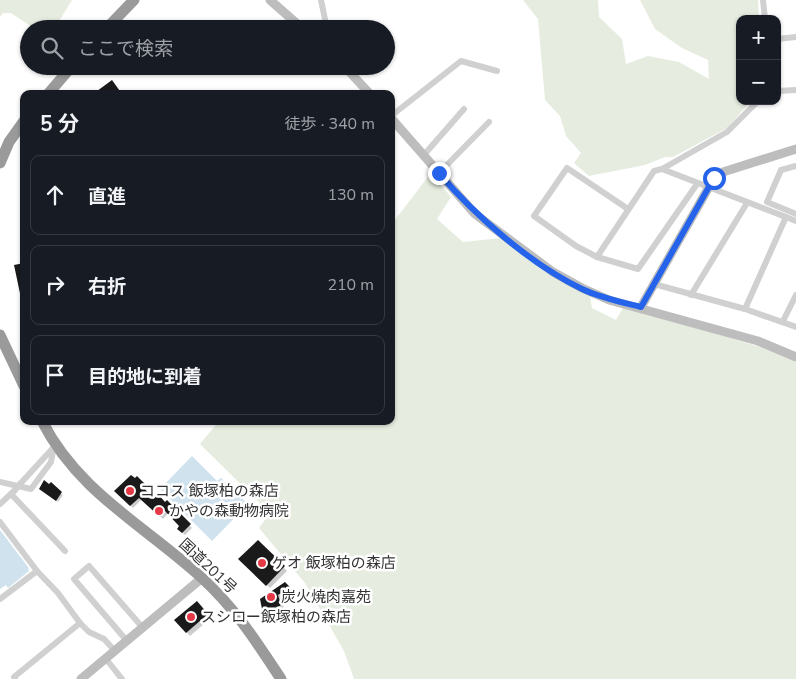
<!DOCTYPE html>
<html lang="ja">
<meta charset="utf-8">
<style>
body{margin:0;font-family:"Nunito Sans","Noto Sans JP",sans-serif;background:#20242c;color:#f1f3f6}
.controls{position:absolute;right:15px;top:15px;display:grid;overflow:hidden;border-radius:10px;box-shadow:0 1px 4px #0004}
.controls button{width:45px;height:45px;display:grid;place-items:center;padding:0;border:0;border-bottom:1px solid #363941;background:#171b24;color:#f1f3f6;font:25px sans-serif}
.stop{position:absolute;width:15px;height:15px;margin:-11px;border:4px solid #2563eb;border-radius:50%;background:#fff}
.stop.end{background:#2563eb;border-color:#fff;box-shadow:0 1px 5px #0008}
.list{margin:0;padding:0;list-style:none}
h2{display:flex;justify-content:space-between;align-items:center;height:65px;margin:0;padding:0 20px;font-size:21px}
h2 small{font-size:16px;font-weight:400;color:#9ea1a6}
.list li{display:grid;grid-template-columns:32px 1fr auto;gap:15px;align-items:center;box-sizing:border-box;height:80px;margin:0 10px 10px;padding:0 10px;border:1px solid #363941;border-radius:10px}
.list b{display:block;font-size:19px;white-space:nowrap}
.list em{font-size:16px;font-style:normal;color:#9ea1a6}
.icon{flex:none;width:28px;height:28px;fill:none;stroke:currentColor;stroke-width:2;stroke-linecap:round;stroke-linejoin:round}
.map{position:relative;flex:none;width:796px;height:679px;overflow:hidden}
.search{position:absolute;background:#171b24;box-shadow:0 1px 4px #0004;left:20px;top:20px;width:375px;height:55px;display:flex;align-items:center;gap:12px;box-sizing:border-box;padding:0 18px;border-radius:28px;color:#9ea1a6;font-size:19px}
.panel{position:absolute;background:#171b24;box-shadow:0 1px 4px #0004;left:20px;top:90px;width:375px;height:335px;border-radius:10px}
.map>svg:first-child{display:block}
.green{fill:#e6ecdf}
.water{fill:#cfe2ee}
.shadow{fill:#0003}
.building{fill:#1a1a1a}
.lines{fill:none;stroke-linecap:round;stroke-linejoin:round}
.street{stroke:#d0d0d0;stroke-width:6}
.secondary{stroke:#bdbdbd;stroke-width:9}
.highway{stroke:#9a9a9a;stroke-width:11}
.street-bridge{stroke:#d0d0d0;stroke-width:6}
.route{stroke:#2563eb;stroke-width:6}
.poi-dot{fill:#e63946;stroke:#fff;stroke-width:2}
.labels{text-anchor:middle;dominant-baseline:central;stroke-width:5;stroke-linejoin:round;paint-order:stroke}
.poi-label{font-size:15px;fill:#333;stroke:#fff;text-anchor:start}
.street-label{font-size:15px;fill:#333;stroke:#fff}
</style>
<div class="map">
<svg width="796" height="679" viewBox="0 0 796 679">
<rect width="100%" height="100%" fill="#fff"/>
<g class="green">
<polygon points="0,0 72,0 59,21 35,29 11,13 3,13 0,17"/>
<polygon points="523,0 598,0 599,17 622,39 626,64 648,56 679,62 709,79 708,60 682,48 655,29 640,0 758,0 759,19 740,19 740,101 751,101 727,128 673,157 665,157 645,165 589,176 574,163 581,153 566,136 560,116 545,100 538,19"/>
<polygon points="431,173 451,197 437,219 463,242 501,238 590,296 592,308 616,320 624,306 770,350 796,362 796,679 354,679 344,651 305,583 259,528 270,513 200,444 219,421 391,421 391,225"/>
</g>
<g class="water">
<polygon points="192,456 217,481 221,478 248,504 212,541 160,489"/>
<polygon points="0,530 28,567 29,571 8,588 6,585 0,589"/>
</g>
<g class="shadow">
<polygon points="137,478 148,489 146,491 153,501 165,504 167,502 192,528 185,535 179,529 181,526 168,513 163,519 142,499 133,508 116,491"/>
<polygon points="50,486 63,495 58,502 42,490"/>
<polygon points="258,541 287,571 270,588 240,559"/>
<polygon points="285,583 292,591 281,599 284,608 271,618 263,608"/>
<polygon points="200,605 211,618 190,636 176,620"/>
</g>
<g class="building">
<polygon points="112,80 122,94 93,94"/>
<polygon points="24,263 24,297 21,298 14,265"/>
<polygon points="131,475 135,478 137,476 146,485 144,488 153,499 158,494 165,502 167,500 191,524 182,533 177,529 179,526 165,511 160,517 139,498 130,506 114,491"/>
<polygon points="44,480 49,484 51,482 62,492 56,501 39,489"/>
<polygon points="258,540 285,566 266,586 238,559"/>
<polygon points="285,582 290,587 278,595 281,605 267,615 262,609 260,599"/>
<polygon points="197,601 208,614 186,633 174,620"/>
</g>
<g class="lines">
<g class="street">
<polyline points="321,0 327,29"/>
<polyline points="763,0 765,19"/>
<polyline points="777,39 796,37"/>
<polyline points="777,91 796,90"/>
<polyline points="391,116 461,61 497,71"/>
<polyline points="423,156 464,109"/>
<polyline points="796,166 781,170 767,202 796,214"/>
<polyline points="662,169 796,221"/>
<polyline points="439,173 489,122"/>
<polyline points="628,209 567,168 534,216 576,246 597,257 638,269 697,184"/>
<polyline points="597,257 654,171 662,169 727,132 758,101"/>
<polyline points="654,284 745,309 796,327"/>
<polyline points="691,295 747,203"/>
<polyline points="745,309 786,217"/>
<polyline points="783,321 796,295"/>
<polyline points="0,482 31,489 51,462 54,446"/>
<polyline points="20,484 54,447"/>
<polyline points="11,494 65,551"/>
<polyline points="0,504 14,491"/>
<polyline points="0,522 37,571 58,593 80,623 89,632 104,639 115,651"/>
<polyline points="0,599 37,571"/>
<polyline points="127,641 74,579 89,566 143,628"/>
<polyline points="106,659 122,679"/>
<polyline points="15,679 14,677 80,623"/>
</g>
<g class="secondary">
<polyline points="270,0 303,29"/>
<polyline points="344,66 370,94"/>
<polyline points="391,118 475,214 553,272 582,288 609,300 758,341 796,357"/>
<polyline points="641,307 714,178 723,172 796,149"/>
<polyline points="81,679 202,578"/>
</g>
<g class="highway">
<polyline points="106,29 134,0"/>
<polyline points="48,94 72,66"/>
<polyline points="0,163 9,142 24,121"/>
<polyline points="0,335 24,386"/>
<path d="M42,421C78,492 144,525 201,577C235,608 256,641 281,679"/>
</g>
<polyline class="street-bridge" points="15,490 20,484"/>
</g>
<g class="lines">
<path class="route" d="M439,173C475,216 532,265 582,289C601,298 621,302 641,307L714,178"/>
</g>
<g class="poi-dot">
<circle cx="130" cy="491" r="5"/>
<circle cx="159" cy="511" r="5"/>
<circle cx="262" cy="563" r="5"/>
<circle cx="271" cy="597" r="5"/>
<circle cx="191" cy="617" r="5"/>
</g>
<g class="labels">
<g class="poi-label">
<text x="140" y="491">ココス 飯塚柏の森店</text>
<text x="169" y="511">かやの森動物病院</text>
<text x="272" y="563">ゲオ 飯塚柏の森店</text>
<text x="281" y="597">炭火焼肉嘉苑</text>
<text x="201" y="617">スシロー飯塚柏の森店</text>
</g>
<g class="street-label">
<text transform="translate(208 566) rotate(43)">国道201号</text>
</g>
</g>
</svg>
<div class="controls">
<button>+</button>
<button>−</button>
</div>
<div class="stop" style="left:714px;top:178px"></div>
<div class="stop end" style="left:439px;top:173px"></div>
<div class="search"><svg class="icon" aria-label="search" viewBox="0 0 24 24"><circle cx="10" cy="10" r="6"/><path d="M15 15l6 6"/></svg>ここで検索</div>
<section class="panel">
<h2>5 分<small>徒歩 · 340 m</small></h2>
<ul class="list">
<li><svg class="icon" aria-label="ahead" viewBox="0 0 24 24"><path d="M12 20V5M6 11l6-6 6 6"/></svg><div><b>直進</b></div><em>130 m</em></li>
<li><svg class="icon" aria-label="right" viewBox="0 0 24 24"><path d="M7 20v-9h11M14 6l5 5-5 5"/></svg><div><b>右折</b></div><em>210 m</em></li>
<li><svg class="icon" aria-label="arrive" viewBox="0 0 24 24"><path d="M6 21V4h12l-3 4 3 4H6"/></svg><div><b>目的地に到着</b></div></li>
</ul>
</section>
</div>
